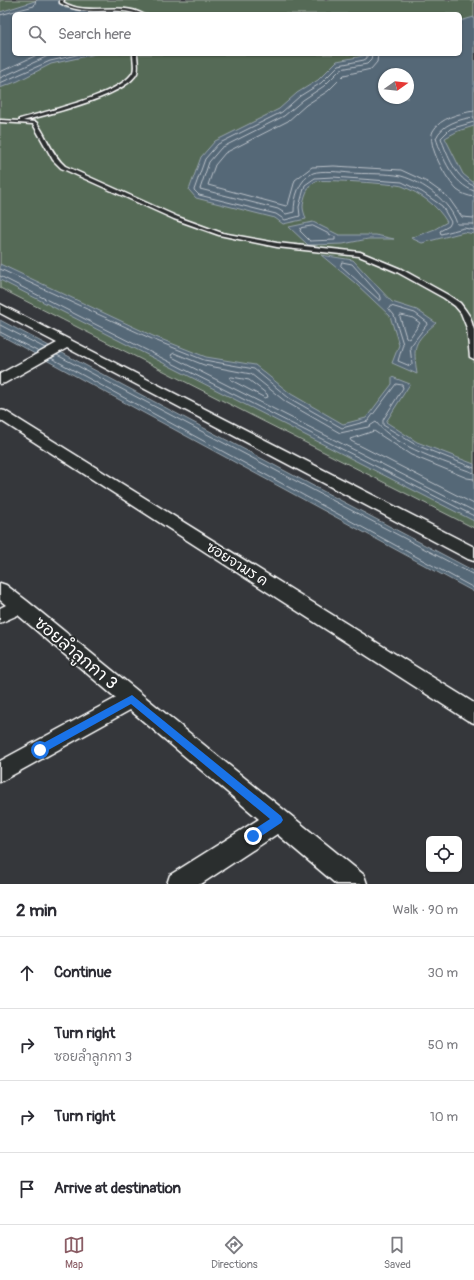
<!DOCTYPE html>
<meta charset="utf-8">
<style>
body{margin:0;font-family:Pangolin,"Playpen Sans Thai",sans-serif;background:#f2f2f3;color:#2b2b33}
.controls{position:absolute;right:12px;bottom:12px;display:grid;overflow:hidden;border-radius:6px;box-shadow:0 1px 3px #0004}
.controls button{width:36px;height:36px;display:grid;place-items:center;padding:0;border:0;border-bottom:1px solid #e1e1e2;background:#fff;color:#2b2b33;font:20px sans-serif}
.compass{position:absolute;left:378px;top:68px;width:36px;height:36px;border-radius:50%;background:#fff;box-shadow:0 1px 3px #0004;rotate:75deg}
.stop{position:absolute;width:12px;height:12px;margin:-9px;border:3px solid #1a73e8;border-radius:50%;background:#fff}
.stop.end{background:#1a73e8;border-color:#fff;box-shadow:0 1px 4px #0008}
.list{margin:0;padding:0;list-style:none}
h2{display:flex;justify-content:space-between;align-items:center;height:52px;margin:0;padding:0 16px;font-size:17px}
h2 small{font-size:13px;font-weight:400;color:#7c7c81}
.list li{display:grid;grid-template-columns:26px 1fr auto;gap:12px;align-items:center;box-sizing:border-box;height:72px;padding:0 16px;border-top:1px solid #e1e1e2}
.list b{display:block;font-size:15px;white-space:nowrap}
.list p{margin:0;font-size:13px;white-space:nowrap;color:#7c7c81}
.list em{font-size:13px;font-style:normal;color:#7c7c81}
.icon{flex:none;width:22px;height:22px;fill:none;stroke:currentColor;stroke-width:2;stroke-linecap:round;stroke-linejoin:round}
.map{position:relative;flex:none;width:474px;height:884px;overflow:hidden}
.search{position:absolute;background:#fff;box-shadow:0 1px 3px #0004;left:12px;right:12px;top:12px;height:44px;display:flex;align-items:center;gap:10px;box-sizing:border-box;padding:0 14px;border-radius:6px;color:#7c7c81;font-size:15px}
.sheet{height:340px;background:#fff}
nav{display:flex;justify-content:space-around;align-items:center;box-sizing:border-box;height:56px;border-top:1px solid #e1e1e2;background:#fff;font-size:11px;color:#7c7c81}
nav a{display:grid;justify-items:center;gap:2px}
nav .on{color:#8a5d65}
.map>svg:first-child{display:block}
.green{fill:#556a56;stroke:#aab4aa;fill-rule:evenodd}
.water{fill:#546777;stroke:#98a4ad;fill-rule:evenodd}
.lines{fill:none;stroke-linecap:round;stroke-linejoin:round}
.shore{stroke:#bbc2c9;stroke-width:1}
.lane-casing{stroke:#fff;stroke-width:3}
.street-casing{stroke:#fff;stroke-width:3}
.lane{fill:#2a2d2e;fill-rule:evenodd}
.street{fill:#2a2d2e;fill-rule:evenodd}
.route{fill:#1a73e8}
.labels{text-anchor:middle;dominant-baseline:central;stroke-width:4;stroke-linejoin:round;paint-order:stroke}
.street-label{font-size:14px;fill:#fff;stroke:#2a2d2e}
.near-street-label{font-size:17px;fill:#fff;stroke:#2a2d2e}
</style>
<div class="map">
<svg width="474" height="884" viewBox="0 0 474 884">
<rect width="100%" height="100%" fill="#35373b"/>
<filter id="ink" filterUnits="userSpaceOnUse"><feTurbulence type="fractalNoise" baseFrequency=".025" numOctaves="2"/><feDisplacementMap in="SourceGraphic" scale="8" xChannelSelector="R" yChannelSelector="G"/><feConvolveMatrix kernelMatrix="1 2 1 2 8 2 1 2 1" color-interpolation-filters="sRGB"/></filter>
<g filter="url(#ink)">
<path class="green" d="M0,0H474V528L0,288ZM14,14H460V54H14ZM384,74H408V98H384Z"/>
<g class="water">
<polygon points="38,0 58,0 65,8 119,12 121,14 14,14 14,54 96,54 51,64 18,81 0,88 0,12"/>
<path d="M474,17V126L458,131L445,138L463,174L474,183V234L464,232L422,243L411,238L435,229L447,222C437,205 421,194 402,186C396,184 323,179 316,181C308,184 303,199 303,207C303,211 305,215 306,219L283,224L275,218L196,198L189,190L201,157L215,141L279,109L297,93L318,80L337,61L368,55L460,54V21ZM384,74H408V98H384Z"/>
<polygon points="313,222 339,235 376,235 394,239 368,239 343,244 308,245 289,227"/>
<path d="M321,255L353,260L392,302L417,310L436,323C413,343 413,345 417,374L392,363L399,345L390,316L355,283Z"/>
<polygon points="0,264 153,336 206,357 255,365 291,394 343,424 366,418 392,384 392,377 410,384 386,422 417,442 474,464 474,521 0,280"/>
<polygon points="0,320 474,571 474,592 0,335"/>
</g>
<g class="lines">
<g class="shore">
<polyline points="0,15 34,6 36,0"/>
<polyline points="367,54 367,58 364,60 339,65 321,83 300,96 282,112 218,144 205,159 194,190 199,195 276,214 285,220 300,216 299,207 305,185 315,178 333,177 402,182 422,192 442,206 451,222 449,226 440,231 441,234 464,228 474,230"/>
<path d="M372,54L371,60L367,64L341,69L324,86L303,100L284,116L221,148L209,162L200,189L278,209L286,214L294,212C294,198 299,179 313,173C321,170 341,172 350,173C363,174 389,173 401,176C423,182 451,202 457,224H474"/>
<polyline points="378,54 377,62 371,69 344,75 328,91 306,105 288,121 225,153 215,165 208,185 286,206 288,205 295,180 312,167 334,166 401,170 427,182 448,197 462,217 474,218"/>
<polyline points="0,72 39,54"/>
<polyline points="0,78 48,56 57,54"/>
<polyline points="0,83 50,61 81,54"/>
<path d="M474,111C460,113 440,118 433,131C426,145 447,180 457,190C462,194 468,196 474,197"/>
<path d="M474,117C460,119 442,124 436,138C442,157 453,184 474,191"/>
<path d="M474,122L450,129L441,138C447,155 456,179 474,186"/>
<polygon points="313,226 335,237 335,240 310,241 300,231 301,228"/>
<polygon points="342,262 352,264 381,297 381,300 379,300 341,266"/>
<polyline points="0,269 152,339 204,360 254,369 289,398 342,428 368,421 396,384 402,385 403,388 383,420 383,425 416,445 474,468"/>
<polyline points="0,276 474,516"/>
<polygon points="391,306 415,313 428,323 410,347 412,364 410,366 398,361 403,344 394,315 389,309"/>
<polygon points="401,315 413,318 420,323 409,339 406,337 400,317"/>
<polyline points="0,325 45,348"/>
<polyline points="0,332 39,352"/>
<polyline points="57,355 474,575"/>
<polyline points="51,358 474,588"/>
<polygon points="232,377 249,380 267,394 268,397 265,398 231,380 230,378"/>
<path d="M474,473C445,462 395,447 376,422L368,427L340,433L286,402L251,374L204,365L174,353L171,355L172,357L474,511"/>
<polyline points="474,479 467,478 411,455 374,431 350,439 351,441 474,504"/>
</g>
<defs>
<g id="lane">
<path d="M60,0H64L63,2C87,17 118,1 143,14C135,14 129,11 121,11C100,10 79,14 60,3Z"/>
<path d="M133,54H137C137,60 139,67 137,73C126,96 48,114 23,121L36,122C47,136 51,154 65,166L178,217L222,233L277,243L360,252L401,269L448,295L460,303L466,311L470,317L474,330V359L470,357L467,328L461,313L455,306L444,298L397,272L359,256L277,247L219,235L174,219L61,168L53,160L33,124L0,122V120L20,121V119C44,112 122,94 133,72C135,67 133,60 133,54Z"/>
</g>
<g id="street">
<polygon points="0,304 474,547 474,561 468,559 67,348 5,383 0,384 0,374 57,343 0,313"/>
<polygon points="0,410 5,411 474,703 474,723 467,720 0,420"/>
<polygon points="0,583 6,585 27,601 364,875 367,884 336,884 277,834 201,884 167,884 170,875 259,819 130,710 0,782 0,761 116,698 18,615 0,623 0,608 6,605 0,600"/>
</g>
</defs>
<use href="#lane" class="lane-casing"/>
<use href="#street" class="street-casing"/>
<use href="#lane" class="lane"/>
<use href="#street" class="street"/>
</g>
</g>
<polygon class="route" points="132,695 281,816 283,820 281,823 257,839 253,840 250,839 248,836 250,832 270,819 131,704 43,753 40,754 36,753 35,750 36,747"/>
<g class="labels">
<g class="street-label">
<text transform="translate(237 564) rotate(32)">ซอยจามร ค</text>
</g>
<g class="near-street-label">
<text transform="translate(76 653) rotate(40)">ซอยลำลูกกา 3</text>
</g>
</g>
</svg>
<div class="controls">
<button><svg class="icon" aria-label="locate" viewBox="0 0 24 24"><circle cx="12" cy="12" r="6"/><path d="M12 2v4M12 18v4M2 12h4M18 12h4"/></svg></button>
</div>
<svg class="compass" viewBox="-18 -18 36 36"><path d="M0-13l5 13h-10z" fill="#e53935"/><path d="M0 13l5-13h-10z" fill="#7c7c81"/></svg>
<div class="stop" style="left:40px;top:750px"></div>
<div class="stop end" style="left:253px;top:836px"></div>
<div class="search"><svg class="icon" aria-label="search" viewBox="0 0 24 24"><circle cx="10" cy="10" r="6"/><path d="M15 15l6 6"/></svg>Search here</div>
</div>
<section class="sheet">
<h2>2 min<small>Walk · 90 m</small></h2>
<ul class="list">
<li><svg class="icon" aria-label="ahead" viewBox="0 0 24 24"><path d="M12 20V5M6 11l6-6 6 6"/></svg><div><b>Continue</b></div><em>30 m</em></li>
<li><svg class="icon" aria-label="right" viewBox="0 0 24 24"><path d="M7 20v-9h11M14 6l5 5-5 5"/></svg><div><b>Turn right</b><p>ซอยลำลูกกา 3</p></div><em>50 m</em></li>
<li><svg class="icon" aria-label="right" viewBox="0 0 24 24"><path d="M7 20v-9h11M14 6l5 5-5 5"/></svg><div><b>Turn right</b></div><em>10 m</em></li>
<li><svg class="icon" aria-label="arrive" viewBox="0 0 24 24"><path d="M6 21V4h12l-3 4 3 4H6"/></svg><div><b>Arrive at destination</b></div></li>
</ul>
</section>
<nav>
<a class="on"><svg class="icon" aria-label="map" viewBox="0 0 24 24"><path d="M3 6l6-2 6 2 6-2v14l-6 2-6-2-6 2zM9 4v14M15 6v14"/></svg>Map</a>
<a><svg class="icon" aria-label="directions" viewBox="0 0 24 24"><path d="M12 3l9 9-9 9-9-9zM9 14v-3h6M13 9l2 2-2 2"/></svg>Directions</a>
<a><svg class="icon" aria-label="saved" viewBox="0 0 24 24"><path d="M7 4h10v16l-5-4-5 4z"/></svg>Saved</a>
</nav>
